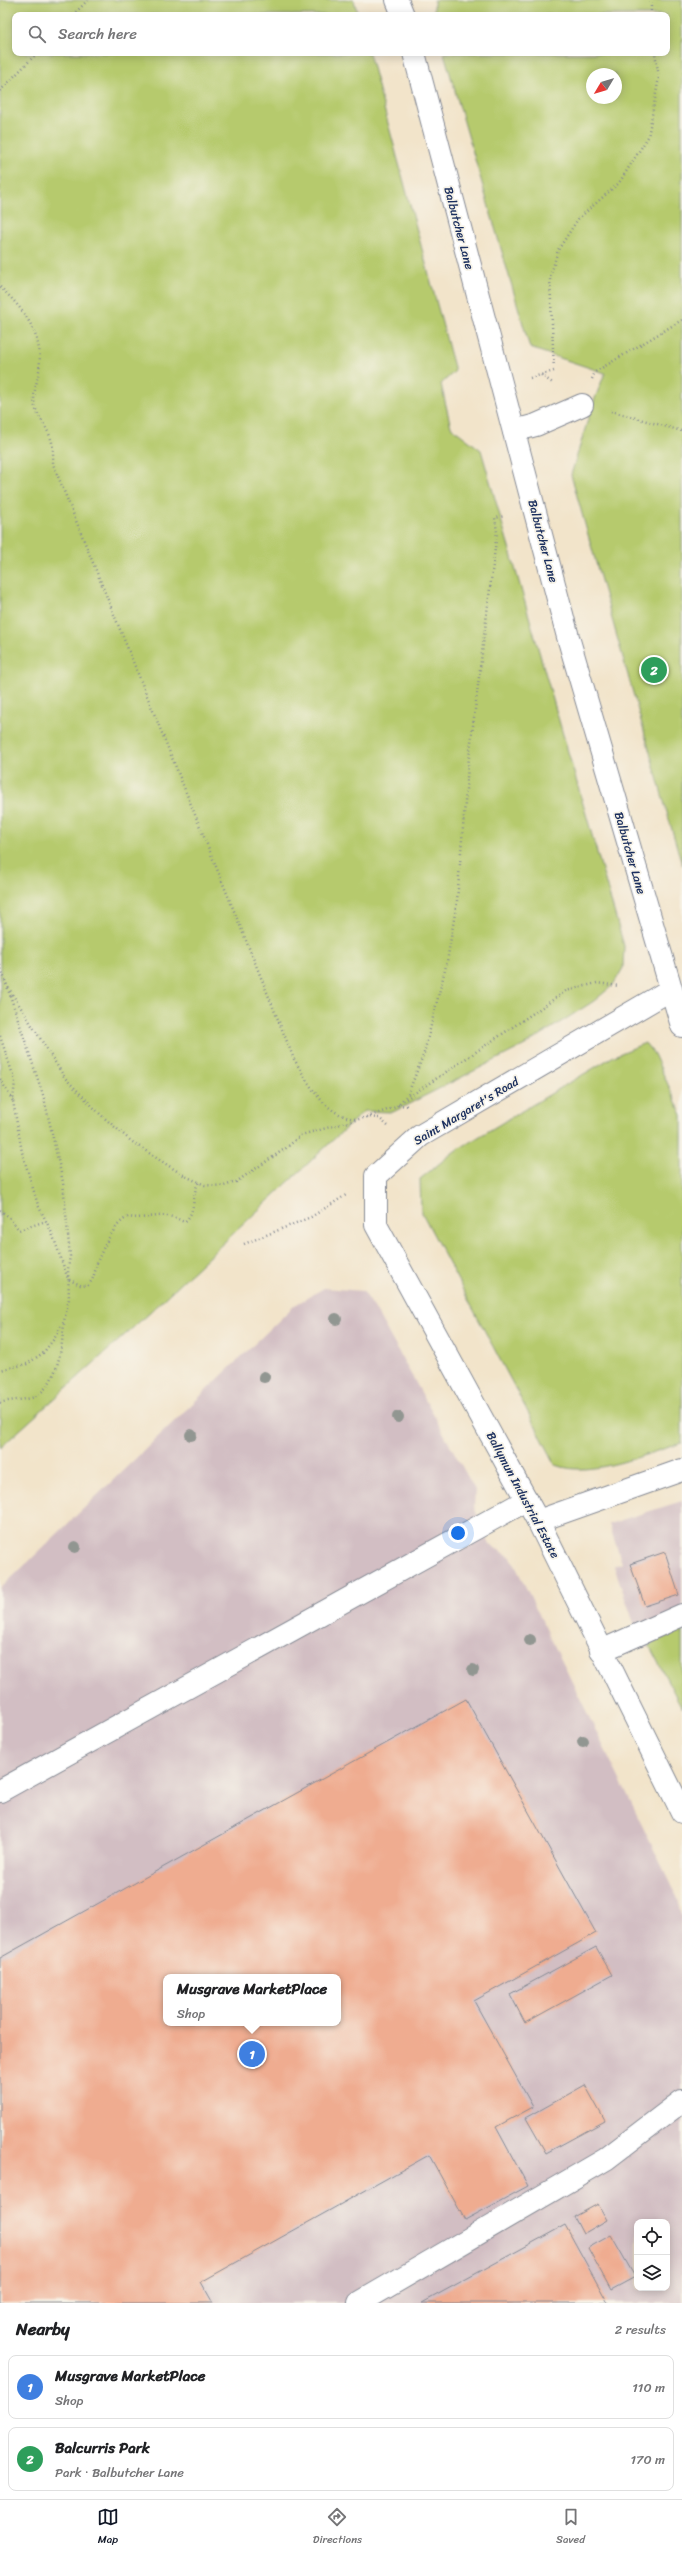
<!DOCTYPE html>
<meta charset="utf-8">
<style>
body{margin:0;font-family:Sriracha,sans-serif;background:#f2f2f2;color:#202124}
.controls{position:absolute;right:12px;bottom:12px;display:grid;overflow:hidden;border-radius:8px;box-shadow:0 2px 10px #0003}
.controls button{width:36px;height:36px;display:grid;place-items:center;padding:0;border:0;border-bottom:1px solid #e0e0e0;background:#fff;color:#202124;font:20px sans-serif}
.compass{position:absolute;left:586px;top:68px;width:36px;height:36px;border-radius:50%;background:#fff;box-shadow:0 2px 10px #0003;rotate:232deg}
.you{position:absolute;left:458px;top:1533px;width:14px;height:14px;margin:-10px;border:3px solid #fff;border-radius:50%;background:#1a73e8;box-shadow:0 0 0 6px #1a73e833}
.badge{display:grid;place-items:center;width:26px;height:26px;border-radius:50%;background:#111827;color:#fff;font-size:13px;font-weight:700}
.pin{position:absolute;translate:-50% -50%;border:2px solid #fff;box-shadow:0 1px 4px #0006}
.popup{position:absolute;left:163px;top:1974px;width:178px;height:52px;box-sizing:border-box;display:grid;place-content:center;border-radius:8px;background:#fff;filter:drop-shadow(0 1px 3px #0005);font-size:13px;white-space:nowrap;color:#757577}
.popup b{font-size:15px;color:#202124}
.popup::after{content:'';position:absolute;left:50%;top:100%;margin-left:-8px;border:8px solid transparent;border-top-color:#fff}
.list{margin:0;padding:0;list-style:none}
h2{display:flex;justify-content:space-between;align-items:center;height:52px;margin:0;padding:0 16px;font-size:17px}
h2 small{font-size:13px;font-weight:400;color:#757577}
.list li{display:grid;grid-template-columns:26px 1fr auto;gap:12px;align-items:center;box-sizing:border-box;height:64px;margin:0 8px 8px;padding:0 8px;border:1px solid #e0e0e0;border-radius:8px}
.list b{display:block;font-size:15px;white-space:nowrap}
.list p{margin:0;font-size:13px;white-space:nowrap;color:#757577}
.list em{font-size:13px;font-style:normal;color:#757577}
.icon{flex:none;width:22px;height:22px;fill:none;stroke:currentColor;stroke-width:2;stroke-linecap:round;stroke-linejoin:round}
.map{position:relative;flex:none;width:682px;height:2303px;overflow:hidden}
.search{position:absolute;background:#fff;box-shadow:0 2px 10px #0003;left:12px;right:12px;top:12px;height:44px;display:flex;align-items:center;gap:10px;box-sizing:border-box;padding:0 14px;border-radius:8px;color:#757577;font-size:15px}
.sheet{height:196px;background:#fff}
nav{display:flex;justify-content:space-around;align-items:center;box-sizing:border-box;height:56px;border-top:1px solid #e0e0e0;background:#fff;font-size:11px;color:#757577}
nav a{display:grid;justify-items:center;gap:2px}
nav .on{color:#111827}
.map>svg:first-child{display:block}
.industrial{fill:#d2bec3;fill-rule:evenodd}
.green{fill:#b6ca6d;stroke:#687c66;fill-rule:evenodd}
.building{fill:#efac90;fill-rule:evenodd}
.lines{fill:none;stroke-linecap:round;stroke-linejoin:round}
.minor-casing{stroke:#868a94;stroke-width:24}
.path{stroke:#868a94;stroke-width:2.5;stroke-dasharray:1 3;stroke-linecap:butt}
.minor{stroke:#fff;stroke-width:22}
.tree{fill:#919691}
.labels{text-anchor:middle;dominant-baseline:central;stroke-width:3.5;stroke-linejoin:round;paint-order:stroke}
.street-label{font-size:12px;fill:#1b2f5e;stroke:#f7f3e8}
</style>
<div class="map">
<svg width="682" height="2303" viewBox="0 0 682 2303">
<rect width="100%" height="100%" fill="#f7f3e8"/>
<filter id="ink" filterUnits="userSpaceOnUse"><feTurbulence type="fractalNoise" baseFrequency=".025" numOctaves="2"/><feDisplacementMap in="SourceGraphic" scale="8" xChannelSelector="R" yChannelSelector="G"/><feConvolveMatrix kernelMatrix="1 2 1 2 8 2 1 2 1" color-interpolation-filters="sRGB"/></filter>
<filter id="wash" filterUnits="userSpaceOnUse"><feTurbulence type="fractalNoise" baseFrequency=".012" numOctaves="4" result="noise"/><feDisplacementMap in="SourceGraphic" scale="16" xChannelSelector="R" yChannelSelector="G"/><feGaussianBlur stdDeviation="0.9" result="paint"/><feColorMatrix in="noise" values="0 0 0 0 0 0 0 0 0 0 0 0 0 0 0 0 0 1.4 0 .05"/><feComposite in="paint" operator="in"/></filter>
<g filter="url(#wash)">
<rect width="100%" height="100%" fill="#f2e4ca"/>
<g class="industrial">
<path d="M324,1288L363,1291L375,1309L475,1490L474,1507L490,1545L511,1557L678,1899L682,1916V2303H0V1589L295,1305ZM166,1977H338V2023H166ZM637,2222H667V2288H637Z"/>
<polygon points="682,1501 682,1630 643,1649 614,1566 622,1563 609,1524"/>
</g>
<g class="green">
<polygon points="0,0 354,0 358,15 15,15 15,53 369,53 455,371 441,384 451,427 481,450 624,946 623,968 613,985 594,1001 525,1045 393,1112 364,1111 137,1324 0,1448"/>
<path d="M434,0H682V865L571,475L592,406L605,373L530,348L444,53H667V15H434ZM592,74H616V98H592Z"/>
<path d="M645,1043L654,1054L682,1115V1443C647,1453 590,1479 556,1465L421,1211L420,1179L455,1151L614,1056Z"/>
<polygon points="682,1630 682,1708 649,1645"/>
</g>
<g id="blocks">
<g class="building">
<polygon points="665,1552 679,1595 645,1606 630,1564"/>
<path d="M466,1699L596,1933L474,2001L533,2107L496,2127L528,2186L465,2220L429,2155L201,2282L213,2303H0V1958ZM166,1977H338V2023H166Z"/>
<polygon points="596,1947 612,1975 525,2023 510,1994"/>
<polygon points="585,2085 605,2121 546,2153 526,2118"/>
<polygon points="598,2204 607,2220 583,2234 574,2217"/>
<polygon points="565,2225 608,2303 422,2303"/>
<polygon points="611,2235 635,2277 611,2290 588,2248"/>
</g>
</g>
</g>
<g filter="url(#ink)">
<use href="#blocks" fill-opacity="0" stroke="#868a94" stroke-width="1"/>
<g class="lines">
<defs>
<g id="minor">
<polyline points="397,0 403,15"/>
<polyline points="414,53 568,637 682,1026"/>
<polyline points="514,431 536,425 582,405"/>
<polyline points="670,990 420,1136 376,1176 376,1225 538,1521 682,1812"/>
<polyline points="538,1521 682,1470"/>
<polyline points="601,1651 682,1615"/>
<polyline points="0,1791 527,1500"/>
<polyline points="359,2303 606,2159 682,2101"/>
</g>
</defs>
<use href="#minor" class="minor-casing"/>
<g class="path">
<polyline points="73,15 88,0"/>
<polyline points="651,15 651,0"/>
<polyline points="0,91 37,53"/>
<path d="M0,287C25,310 44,336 39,371C37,384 32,394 35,407C38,416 45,425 49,434C54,444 53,454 53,464L294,1059C309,1084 323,1114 355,1119"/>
<polyline points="541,375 554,384"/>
<polyline points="530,378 554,371 550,278 558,250 578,219 619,183 648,137 659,77 655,53"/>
<polyline points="592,379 595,372 682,320"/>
<polyline points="611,411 682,431"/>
<polyline points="0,965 44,1098 63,1182 70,1256 68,1269 69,1299 64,1321 54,1339 43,1353 27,1364 0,1370"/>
<polyline points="6,984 65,1078 101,1115 131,1141 161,1161 185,1176 205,1185 224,1186 236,1182 286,1148 301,1135 367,1117 379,1118 388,1126"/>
<path d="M0,1036L15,1081L13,1101L22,1152L38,1205L52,1233L68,1279L82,1286L88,1285C95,1278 95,1269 98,1260C104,1246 114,1224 128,1217C150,1221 162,1209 184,1222C197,1213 191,1194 199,1182"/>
<polyline points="0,1079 13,1101"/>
<polyline points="406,1099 566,991 597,983 619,986"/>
<polyline points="398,1105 409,1106"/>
<polyline points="367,1117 396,1107 408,1094 424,1053 447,962 457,901 468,766 497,532 495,518 505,516"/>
<polyline points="0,1210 9,1217 19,1230 46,1221"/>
<polyline points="244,1244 311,1217 346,1195"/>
<path d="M0,1403C10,1399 27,1401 36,1396C58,1383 62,1347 64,1324"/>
</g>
<use href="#minor" class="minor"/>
</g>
<g class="tree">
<circle cx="336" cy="1319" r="6"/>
<circle cx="264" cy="1377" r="6"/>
<circle cx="398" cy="1417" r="6"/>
<circle cx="191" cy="1435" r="6"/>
<circle cx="75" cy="1547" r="6"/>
<circle cx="530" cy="1640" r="6"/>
<circle cx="473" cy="1670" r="6"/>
<circle cx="583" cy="1741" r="6"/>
</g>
</g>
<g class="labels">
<g class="street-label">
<text transform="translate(459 228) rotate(75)">Balbutcher Lane</text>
<text transform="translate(543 541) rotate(75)">Balbutcher Lane</text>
<text transform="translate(630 853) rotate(74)">Balbutcher Lane</text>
<text transform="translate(466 1111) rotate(-31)">Saint Margaret's Road</text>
<text transform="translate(523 1495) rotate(62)">Ballymun Industrial Estate</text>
</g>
</g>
</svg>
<div class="controls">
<button><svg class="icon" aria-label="locate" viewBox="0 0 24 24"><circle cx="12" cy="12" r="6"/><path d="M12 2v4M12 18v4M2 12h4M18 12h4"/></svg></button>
<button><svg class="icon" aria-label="layers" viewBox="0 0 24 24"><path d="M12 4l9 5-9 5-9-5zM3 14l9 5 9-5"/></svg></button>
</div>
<svg class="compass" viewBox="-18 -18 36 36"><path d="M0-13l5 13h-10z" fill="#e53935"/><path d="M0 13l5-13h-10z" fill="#757577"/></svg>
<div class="you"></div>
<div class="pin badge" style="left:252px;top:2054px;background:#3f7fe0">1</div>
<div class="popup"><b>Musgrave MarketPlace</b>Shop</div>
<div class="pin badge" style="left:654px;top:670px;background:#2e9e5b">2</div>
<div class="search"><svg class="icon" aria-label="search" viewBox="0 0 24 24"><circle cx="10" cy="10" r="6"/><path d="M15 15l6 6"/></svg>Search here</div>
</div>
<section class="sheet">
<h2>Nearby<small>2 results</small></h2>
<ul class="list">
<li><span class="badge" style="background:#3f7fe0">1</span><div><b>Musgrave MarketPlace</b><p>Shop</p></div><em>110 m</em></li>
<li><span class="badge" style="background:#2e9e5b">2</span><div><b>Balcurris Park</b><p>Park · Balbutcher Lane</p></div><em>170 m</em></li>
</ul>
</section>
<nav>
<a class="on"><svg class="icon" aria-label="map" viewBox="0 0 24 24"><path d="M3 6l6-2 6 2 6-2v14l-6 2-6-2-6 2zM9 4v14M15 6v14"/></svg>Map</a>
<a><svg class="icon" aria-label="directions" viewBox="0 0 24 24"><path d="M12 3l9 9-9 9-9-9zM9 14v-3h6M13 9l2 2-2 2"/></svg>Directions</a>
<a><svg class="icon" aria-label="saved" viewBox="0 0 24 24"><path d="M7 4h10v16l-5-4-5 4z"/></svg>Saved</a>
</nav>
